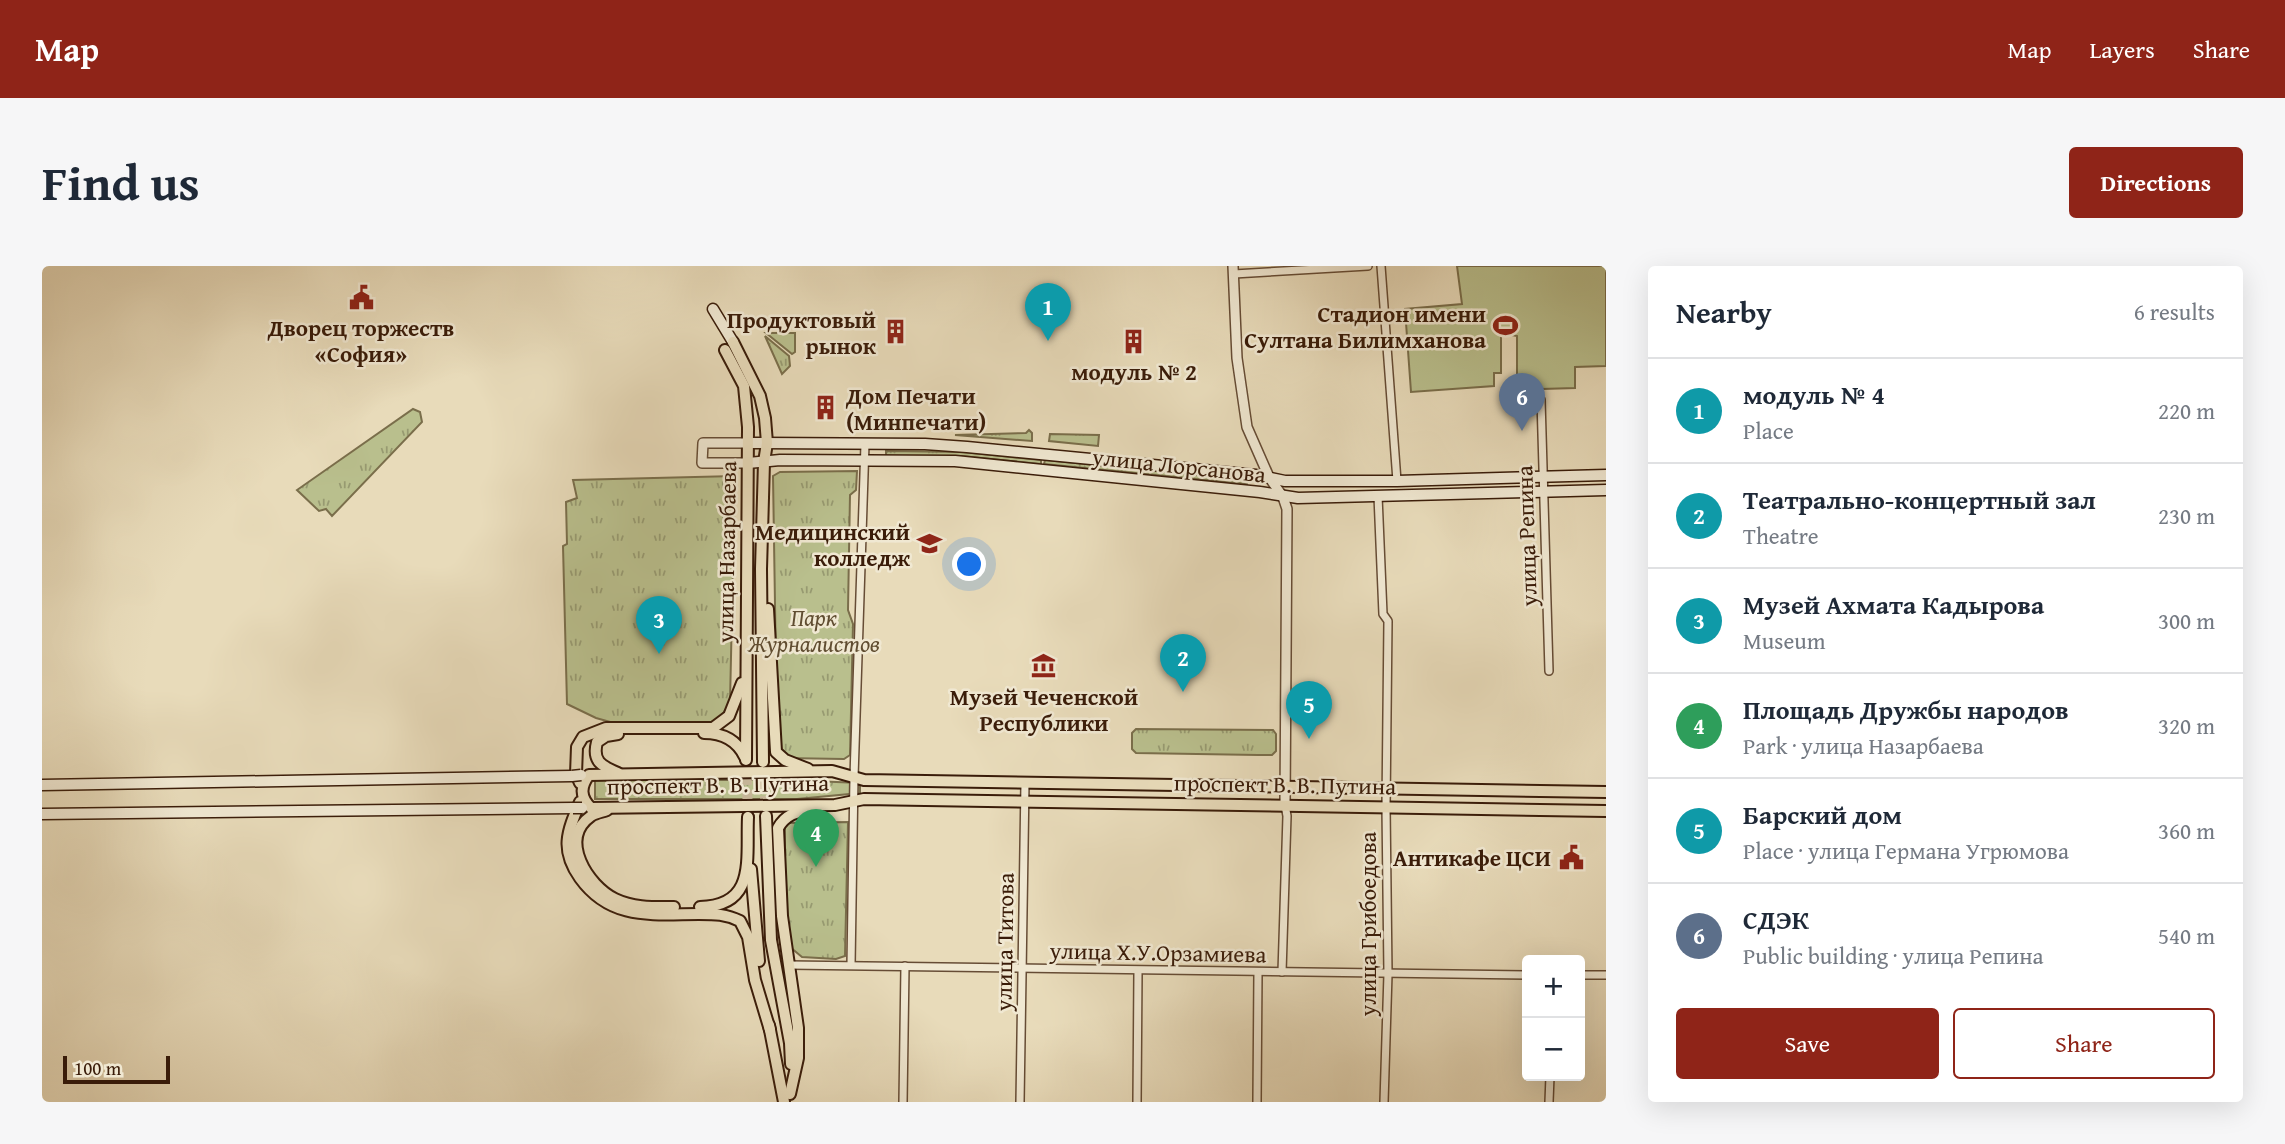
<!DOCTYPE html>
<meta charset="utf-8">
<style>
body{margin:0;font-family:"Gentium Book Plus",serif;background:#f6f6f7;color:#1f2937}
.controls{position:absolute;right:21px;bottom:21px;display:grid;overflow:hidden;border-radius:7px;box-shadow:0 7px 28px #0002}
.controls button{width:63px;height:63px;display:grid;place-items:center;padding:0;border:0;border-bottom:2px solid #e0e1e3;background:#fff;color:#1f2937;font:35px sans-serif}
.scale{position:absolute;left:21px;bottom:18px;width:107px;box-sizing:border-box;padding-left:7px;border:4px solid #3a1c09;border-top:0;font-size:19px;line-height:24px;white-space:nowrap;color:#3a1c09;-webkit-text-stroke:5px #f0e8d2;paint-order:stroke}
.you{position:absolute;left:928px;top:299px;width:24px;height:24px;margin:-18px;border:5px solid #fff;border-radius:50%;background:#1a73e8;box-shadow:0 0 0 10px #1a73e833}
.badge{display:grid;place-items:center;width:46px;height:46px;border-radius:50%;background:#8f2418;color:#fff;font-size:23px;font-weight:700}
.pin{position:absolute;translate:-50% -58px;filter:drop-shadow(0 2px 4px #0008)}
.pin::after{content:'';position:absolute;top:37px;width:24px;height:21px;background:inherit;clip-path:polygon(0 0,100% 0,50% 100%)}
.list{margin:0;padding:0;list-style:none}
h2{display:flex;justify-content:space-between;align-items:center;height:91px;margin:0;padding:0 28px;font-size:30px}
h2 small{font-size:23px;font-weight:400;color:#747a83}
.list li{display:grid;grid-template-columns:46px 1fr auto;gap:21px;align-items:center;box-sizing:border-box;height:105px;padding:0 28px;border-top:2px solid #e0e1e3}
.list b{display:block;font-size:26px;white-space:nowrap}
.list p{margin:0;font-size:23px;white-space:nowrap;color:#747a83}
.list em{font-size:23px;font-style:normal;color:#747a83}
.actions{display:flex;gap:14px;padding:21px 28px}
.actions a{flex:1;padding:16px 0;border:2px solid #8f2418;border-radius:7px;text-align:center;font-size:24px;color:#8f2418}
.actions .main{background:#8f2418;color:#fff}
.map{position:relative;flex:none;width:1564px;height:836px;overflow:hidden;border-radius:7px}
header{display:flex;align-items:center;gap:42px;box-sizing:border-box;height:98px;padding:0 35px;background:#8f2418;color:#fff}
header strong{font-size:33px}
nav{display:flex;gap:38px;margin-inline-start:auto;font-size:24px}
.intro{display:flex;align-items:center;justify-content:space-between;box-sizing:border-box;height:168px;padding:0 42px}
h1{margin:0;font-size:49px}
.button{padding:18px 32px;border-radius:7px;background:#8f2418;color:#fff;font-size:24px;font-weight:700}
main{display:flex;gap:42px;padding:0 42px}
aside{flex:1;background:#fff;border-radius:7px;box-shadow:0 7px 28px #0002}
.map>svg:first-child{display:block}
.grass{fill:url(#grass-tufts);stroke:#7a6e4b;stroke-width:2}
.garden{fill:#b9bf8d;stroke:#7a6e4b;stroke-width:2}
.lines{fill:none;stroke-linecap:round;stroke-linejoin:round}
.primary-tunnel{stroke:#c5b597;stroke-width:10;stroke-dasharray:10 5;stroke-linecap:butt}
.minor-casing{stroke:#664c35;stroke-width:10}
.tertiary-casing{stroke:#664c35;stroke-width:12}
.secondary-casing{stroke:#3a1c09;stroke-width:13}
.primary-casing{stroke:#3a1c09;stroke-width:14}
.minor{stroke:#f0e8d2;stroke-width:7}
.tertiary{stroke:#f0e8d2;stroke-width:9}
.secondary{stroke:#f0e8d2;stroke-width:10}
.primary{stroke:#e8dbba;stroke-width:10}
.secondary-bridge-casing{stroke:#3a1c09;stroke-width:13;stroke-linecap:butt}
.secondary-bridge{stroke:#f0e8d2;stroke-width:10}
.labels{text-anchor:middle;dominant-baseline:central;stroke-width:5;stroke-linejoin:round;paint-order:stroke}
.poi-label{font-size:23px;font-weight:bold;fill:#3a1c09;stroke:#f0e8d2;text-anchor:end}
.street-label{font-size:23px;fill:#3a1c09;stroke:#f0e8d2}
.park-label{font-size:23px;font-style:italic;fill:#604d31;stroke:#f0e8d2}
</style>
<header>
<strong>Map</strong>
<nav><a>Map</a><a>Layers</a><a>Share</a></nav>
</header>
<div class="intro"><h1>Find us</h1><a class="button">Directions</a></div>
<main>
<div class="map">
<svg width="1564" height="836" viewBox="0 0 1564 836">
<defs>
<pattern id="grass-tufts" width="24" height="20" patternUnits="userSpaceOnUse" patternTransform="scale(1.75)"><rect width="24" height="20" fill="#b9bf8d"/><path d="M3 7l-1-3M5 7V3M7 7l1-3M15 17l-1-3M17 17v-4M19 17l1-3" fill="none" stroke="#979a71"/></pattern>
</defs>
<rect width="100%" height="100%" fill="#e8dbba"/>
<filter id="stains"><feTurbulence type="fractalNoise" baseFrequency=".00286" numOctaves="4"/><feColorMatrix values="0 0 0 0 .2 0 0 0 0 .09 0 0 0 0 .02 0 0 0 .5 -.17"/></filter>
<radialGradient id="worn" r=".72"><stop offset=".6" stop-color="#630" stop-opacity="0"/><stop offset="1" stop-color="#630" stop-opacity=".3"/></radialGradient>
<g class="grass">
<polygon points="724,67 753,67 753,86 750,88"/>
<polygon points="723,70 747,90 748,100 740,108"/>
<polygon points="371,143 378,146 380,156 290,250 284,243 277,245 255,224"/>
<polygon points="987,164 990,167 990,175 913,169 984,167"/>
<polygon points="1008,168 1057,169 1056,180 1007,175"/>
<polygon points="844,185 921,186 999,194 999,198 920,190 844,190"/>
<polygon points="1003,194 1205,214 1205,218 1002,198"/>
<polygon points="815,205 814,224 808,229 806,344 811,358 808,489 802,493 741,492 735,467 731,210 738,206"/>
<polygon points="693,210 688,436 679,451 666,458 579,459 554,452 525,438 521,280 525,278 524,236 535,232 531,214"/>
<polygon points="1094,463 1231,464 1234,468 1234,485 1230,489 1216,489 1094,487 1090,483 1090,467"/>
<polygon points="553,514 747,514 818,517 818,527 755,533 553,533"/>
<polygon points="806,556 803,690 794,693 760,691 748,681 743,646 743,557"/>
</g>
<polygon class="garden" points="1415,0 1564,0 1564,100 1533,101 1533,122 1500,123 1500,126 1475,127 1475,70 1459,67 1459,107 1452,107 1452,120 1369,126 1363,43 1420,38"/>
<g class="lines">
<g class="primary-tunnel">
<polyline points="704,494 706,547"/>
<polyline points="721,500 724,547"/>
</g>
<defs>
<g id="minor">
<polyline points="1339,0 1355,215"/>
<polyline points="1192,8 1326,0"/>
<polyline points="1499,134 1507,405"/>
<polyline points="1336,230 1341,348 1346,355 1344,541 1346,708 1342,836"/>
<polyline points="747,699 1485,709"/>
<polyline points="809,699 812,511 823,178"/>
<polyline points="1240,706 1245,550 1243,539"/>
<polyline points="1538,709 1564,709"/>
<polyline points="861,836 863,700"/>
<polyline points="978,836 983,517"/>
<polyline points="1095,836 1096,705"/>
<polyline points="1215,836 1216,706"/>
<polyline points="1507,836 1508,810"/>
</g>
<g id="tertiary">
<polyline points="1191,0 1195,92 1205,161 1227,211 1241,231 1245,243 1243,539"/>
<polyline points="706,197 660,197 661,177 706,177"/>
</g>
<g id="secondary">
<polyline points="671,43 691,76"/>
<polyline points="706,177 883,178 925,181 1214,209 1243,215 1355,215 1564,209"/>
<polyline points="706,197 738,194 913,195 1218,226 1256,232 1564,224"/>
<polyline points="0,519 530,510"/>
<polyline points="0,548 531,542"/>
</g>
<g id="primary">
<polyline points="691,76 718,130 723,152 725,177 722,196 719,303 721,496"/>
<polyline points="683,84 702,120 706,161 704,494"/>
<polyline points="726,343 734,486 743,494 766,503"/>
<path d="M662,467C681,467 695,474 703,491"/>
<path d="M576,507C559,500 550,495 555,476L564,470L576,468"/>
<polyline points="538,517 534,508 535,481 541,471 564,462 671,462 687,450 700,417"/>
<path d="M1564,526L822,514L790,505L547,509C538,521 538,531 549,542L793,539L822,533L1564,545"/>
<path d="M538,536C525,566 518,584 538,612C569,655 611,648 657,648C673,648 684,648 698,655L706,671L713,714L728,764"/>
<path d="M565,544C560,546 553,547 549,550C516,573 546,620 573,633C592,642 612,641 632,641"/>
<polyline points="724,550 729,674 748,777 749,798"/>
<polyline points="709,603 717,695"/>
<path d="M658,641C715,640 704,593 706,551"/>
<polyline points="727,759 742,836"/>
<path d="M748,828L756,792V762L740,650L736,562C744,548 755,546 769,543"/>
</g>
</defs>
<use href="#minor" class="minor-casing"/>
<use href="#tertiary" class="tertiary-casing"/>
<use href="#secondary" class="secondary-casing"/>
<use href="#primary" class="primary-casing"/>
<use href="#minor" class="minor"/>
<use href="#tertiary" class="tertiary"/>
<use href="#secondary" class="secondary"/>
<use href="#primary" class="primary"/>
<defs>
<g id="secondary-bridge">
<polyline points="530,510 539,509"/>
<polyline points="531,542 540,542"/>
</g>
</defs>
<use href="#secondary-bridge" class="secondary-bridge-casing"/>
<use href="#secondary-bridge" class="secondary-bridge"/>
</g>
<defs>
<symbol id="civic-bare" viewBox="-9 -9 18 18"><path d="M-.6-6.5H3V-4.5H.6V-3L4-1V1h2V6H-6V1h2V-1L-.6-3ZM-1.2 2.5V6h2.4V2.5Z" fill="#8f2418" stroke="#f0e8d2" stroke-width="2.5" paint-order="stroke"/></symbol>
<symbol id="stadium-bare" viewBox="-9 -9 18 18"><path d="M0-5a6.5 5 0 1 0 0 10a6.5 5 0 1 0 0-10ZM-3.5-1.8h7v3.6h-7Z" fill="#8f2418" stroke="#f0e8d2" stroke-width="2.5" paint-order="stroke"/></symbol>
<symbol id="building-bare" viewBox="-9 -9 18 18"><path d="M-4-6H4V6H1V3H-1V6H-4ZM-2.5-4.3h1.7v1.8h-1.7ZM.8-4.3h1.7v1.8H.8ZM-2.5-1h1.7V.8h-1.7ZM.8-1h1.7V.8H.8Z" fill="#8f2418" stroke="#f0e8d2" stroke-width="2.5" paint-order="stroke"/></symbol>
<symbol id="university-bare" viewBox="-9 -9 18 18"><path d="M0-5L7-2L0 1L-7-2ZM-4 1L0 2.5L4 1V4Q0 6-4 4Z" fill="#8f2418" stroke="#f0e8d2" stroke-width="2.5" paint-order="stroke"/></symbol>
<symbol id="museum-bare" viewBox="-9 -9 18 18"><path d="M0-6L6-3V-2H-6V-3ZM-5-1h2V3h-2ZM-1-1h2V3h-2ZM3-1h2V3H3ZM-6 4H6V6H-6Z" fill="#8f2418" stroke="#f0e8d2" stroke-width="2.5" paint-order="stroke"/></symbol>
</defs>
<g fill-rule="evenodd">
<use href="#civic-bare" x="302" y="14" width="35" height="35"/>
<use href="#stadium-bare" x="1446" y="42" width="35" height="35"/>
<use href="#building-bare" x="836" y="48" width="35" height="35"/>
<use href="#building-bare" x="1074" y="58" width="35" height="35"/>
<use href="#building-bare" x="766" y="124" width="35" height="35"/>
<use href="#university-bare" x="870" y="260" width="35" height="35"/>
<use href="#museum-bare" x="984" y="382" width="35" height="35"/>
<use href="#civic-bare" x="1512" y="574" width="35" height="35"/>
</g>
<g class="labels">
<g class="poi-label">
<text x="1444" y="47">Стадион имени<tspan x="1444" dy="26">Султана Билимханова</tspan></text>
<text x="834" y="53">Продуктовый<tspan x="834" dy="26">рынок</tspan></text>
<text x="319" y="61" text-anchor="middle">Дворец торжеств<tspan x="319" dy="26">«София»</tspan></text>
<text x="1092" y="105" text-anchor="middle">модуль № 2</text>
<text x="804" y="129" text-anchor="start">Дом Печати<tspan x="804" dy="26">(Минпечати)</tspan></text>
<text x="868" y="265">Медицинский<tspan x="868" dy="26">колледж</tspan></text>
<text x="1002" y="430" text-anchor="middle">Музей Чеченской<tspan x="1002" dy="26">Республики</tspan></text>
<text x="1509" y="591">Антикафе ЦСИ</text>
</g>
<g class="street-label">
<text transform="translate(1137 199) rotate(6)">улица Лорсанова</text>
<text transform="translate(1484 270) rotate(-92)">улица Репина</text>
<text transform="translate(684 286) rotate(-89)">улица Назарбаева</text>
<text transform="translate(676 518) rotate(-1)">проспект В. В. Путина</text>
<text transform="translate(1243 518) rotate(1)">проспект В. В. Путина</text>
<text transform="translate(1325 658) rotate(-90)">улица Грибоедова</text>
<text transform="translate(962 676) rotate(-89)">улица Титова</text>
<text transform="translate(1116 686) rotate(1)">улица Х.У.Орзамиева</text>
</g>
<g class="park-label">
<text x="772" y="351">Парк<tspan x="772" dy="26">Журналистов</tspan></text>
</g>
</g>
<rect width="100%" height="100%" filter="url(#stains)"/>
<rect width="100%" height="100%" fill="url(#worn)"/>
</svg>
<div class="controls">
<button>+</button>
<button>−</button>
</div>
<div class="scale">100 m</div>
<div class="you"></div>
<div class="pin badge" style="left:1006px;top:75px;background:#0f9aa8">1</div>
<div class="pin badge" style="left:1141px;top:426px;background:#0f9aa8">2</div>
<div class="pin badge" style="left:617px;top:388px;background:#0f9aa8">3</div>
<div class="pin badge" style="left:774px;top:601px;background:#2e9e5b">4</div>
<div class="pin badge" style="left:1267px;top:473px;background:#0f9aa8">5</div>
<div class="pin badge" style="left:1480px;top:165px;background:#5c6f8a">6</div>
</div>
<aside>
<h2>Nearby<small>6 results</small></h2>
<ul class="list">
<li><span class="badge" style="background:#0f9aa8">1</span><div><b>модуль № 4</b><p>Place</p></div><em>220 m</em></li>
<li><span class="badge" style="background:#0f9aa8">2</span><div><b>Театрально-концертный зал</b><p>Theatre</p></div><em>230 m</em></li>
<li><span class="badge" style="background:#0f9aa8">3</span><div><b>Музей Ахмата Кадырова</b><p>Museum</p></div><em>300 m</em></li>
<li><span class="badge" style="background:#2e9e5b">4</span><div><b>Площадь Дружбы народов</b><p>Park · улица Назарбаева</p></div><em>320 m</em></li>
<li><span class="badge" style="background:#0f9aa8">5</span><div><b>Барский дом</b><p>Place · улица Германа Угрюмова</p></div><em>360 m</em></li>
<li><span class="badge" style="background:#5c6f8a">6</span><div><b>СДЭК</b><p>Public building · улица Репина</p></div><em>540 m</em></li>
</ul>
<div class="actions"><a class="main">Save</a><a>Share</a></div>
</aside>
</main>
